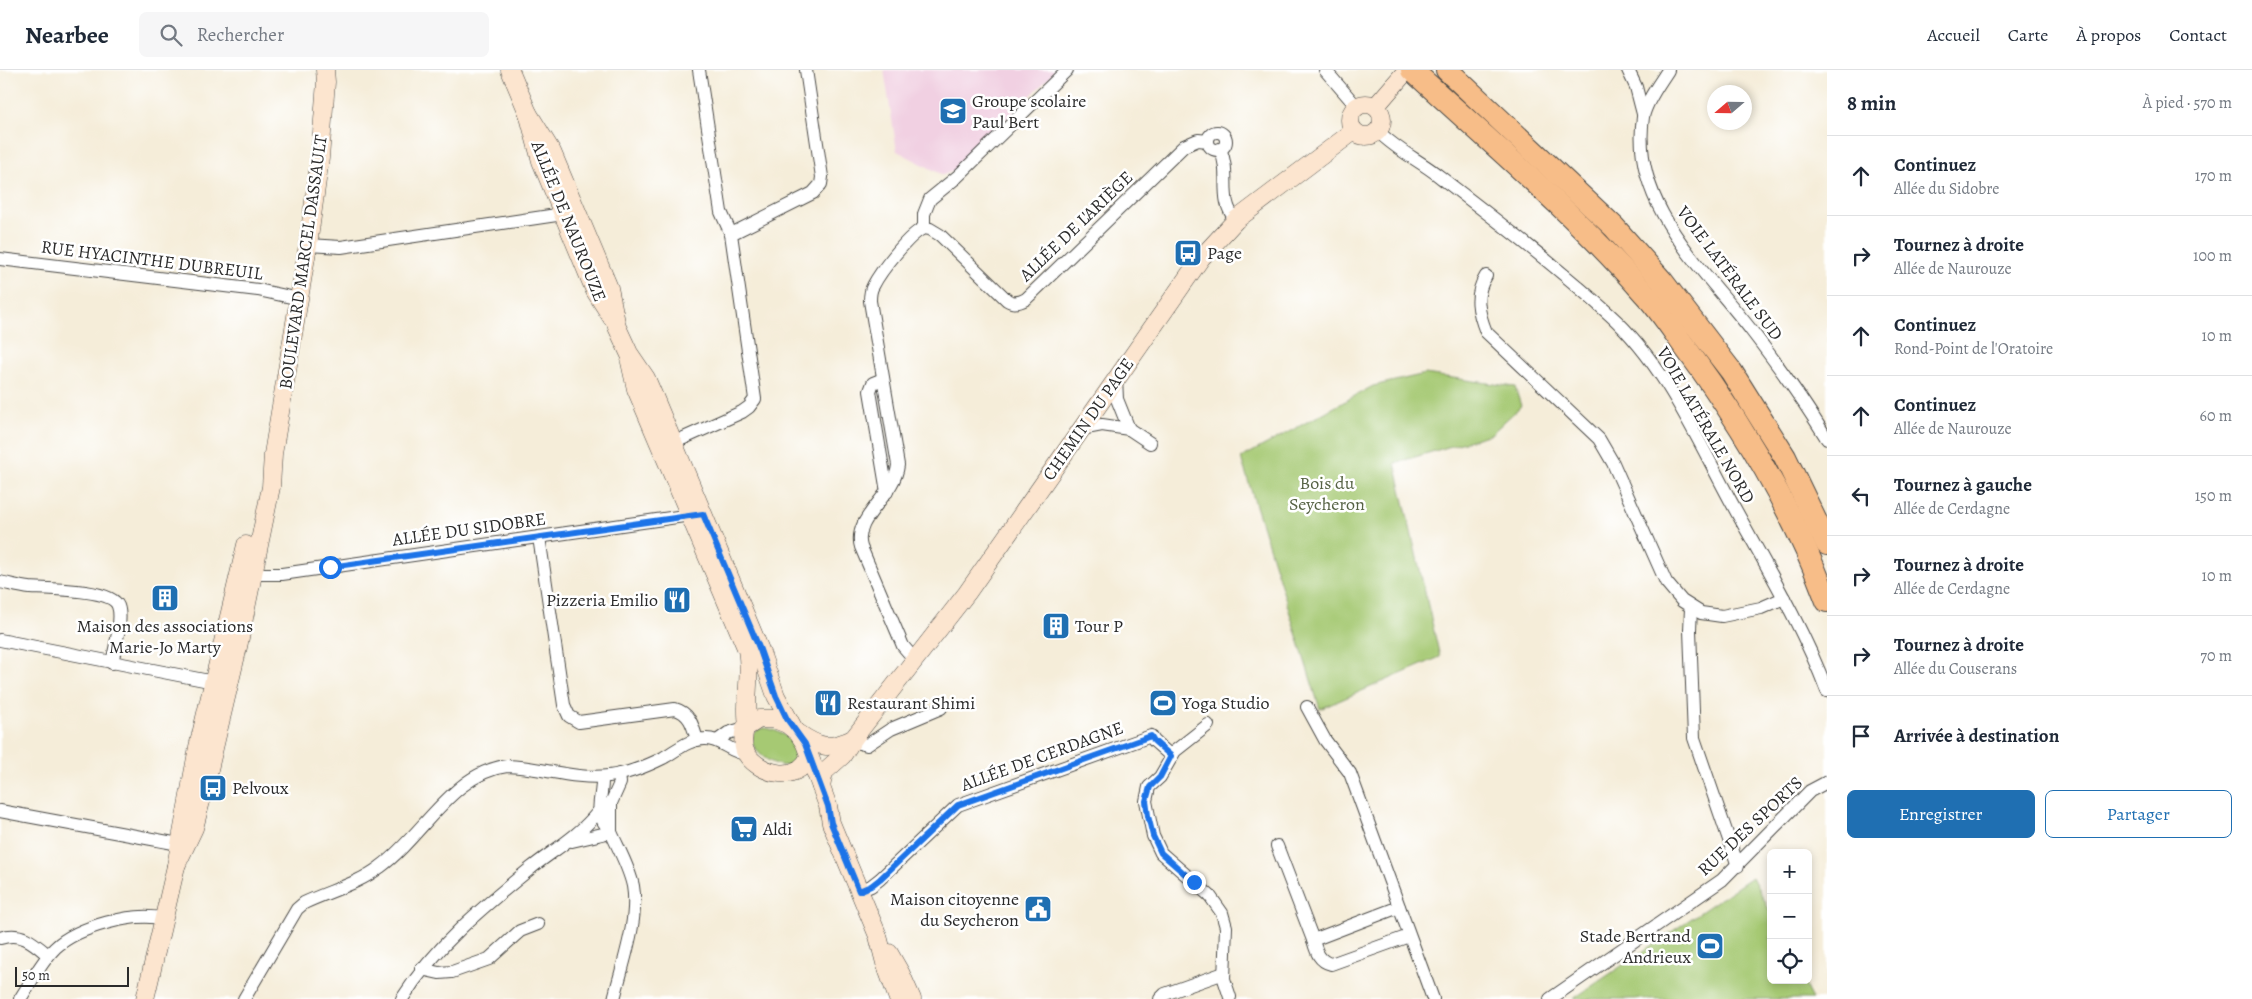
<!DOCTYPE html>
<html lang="fr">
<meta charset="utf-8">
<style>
body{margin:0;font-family:Alegreya,serif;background:#f6f6f7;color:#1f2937}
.controls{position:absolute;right:15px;bottom:15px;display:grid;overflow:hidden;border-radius:8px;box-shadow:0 2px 8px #0003}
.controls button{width:45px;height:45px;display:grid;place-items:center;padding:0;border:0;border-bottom:1px solid #e0e1e3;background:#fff;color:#1f2937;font:25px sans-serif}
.compass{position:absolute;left:1707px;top:15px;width:45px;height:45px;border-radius:50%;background:#fff;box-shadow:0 2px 8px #0003;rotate:250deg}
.scale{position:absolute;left:15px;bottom:12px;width:114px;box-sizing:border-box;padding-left:5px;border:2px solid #2b2b2b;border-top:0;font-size:14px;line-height:18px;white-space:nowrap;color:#2b2b2b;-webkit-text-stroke:4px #fff;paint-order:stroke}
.stop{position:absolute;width:15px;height:15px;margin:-11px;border:4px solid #1a73e8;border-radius:50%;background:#fff}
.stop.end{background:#1a73e8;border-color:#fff;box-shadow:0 1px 5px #0008}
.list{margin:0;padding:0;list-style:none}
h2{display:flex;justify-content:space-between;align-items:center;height:65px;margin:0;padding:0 20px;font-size:21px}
h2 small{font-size:16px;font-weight:400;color:#747a83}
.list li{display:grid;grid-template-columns:32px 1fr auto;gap:15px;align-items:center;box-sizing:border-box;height:80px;padding:0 20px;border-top:1px solid #e0e1e3}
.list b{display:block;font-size:19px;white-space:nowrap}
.list p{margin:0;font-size:16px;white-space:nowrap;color:#747a83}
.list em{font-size:16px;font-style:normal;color:#747a83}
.actions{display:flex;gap:10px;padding:15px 20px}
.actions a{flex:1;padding:11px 0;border:1px solid #1f6fb2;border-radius:8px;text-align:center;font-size:18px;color:#1f6fb2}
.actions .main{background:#1f6fb2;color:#fff}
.icon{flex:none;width:28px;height:28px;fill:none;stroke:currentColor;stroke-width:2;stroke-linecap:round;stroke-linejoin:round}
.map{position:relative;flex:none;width:1827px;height:929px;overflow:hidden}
header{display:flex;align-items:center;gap:30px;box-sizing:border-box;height:70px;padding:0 25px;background:#fff;border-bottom:1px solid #e0e1e3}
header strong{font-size:24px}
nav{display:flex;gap:28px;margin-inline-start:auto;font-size:18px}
.search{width:350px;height:45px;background:#f6f6f7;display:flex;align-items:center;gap:12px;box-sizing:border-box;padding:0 18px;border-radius:8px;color:#747a83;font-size:19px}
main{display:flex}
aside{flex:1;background:#fff}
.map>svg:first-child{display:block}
.built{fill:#f1d0e2}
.green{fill:#a6c973;stroke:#687a4f}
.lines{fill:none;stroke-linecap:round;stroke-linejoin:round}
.street-casing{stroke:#494845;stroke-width:14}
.secondary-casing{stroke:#494845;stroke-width:19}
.highway-casing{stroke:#494845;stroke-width:24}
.street{stroke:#fff;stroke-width:12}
.secondary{stroke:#fce5cf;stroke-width:18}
.highway{stroke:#f7bd88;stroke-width:22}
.route{stroke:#1a73e8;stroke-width:6}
.labels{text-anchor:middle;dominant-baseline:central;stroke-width:5;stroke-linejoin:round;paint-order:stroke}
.poi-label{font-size:18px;fill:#2b2b2b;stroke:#fff;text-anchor:start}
.street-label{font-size:18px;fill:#2b2b2b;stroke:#fff}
.park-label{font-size:18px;fill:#566244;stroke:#fff}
</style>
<header>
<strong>Nearbee</strong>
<div class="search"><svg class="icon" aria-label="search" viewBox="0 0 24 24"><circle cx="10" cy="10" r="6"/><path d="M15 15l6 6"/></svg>Rechercher</div>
<nav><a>Accueil</a><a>Carte</a><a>À propos</a><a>Contact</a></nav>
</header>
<main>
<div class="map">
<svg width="1827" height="929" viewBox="0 0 1827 929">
<rect width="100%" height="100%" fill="#fff"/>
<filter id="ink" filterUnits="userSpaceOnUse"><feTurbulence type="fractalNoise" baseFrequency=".02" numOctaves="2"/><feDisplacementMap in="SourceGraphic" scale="10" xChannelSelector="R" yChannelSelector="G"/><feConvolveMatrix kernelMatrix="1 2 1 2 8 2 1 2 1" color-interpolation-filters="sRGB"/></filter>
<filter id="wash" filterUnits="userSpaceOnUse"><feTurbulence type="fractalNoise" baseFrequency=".0096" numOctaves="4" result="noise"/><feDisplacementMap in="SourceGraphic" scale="20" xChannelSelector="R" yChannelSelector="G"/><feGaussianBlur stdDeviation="1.12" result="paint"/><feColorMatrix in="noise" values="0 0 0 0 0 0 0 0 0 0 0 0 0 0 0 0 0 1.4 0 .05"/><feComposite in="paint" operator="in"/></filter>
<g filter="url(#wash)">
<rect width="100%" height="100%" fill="#f5edd9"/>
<polygon class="built" points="884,0 1057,0 953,101 943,105 897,81"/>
<g class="green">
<polygon points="1425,304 1515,317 1521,336 1491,364 1395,393 1440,587 1320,639 1241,388 1373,316"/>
<path d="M763,658C781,658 818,684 790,695C773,701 733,669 763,658Z"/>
<polygon points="1752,807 1771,843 1771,910 1802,910 1812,929 1573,929"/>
</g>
</g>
<g filter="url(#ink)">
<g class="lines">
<defs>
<g id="street">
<polyline points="699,0 721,142 731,164"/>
<polyline points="1325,0 1357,37"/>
<polyline points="1628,0 1636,17 1643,44"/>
<path d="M1668,0C1660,13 1646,31 1643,47C1630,134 1703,198 1751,260C1778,295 1804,331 1827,369"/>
<path d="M1378,61C1396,80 1419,90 1439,106C1496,150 1555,195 1609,244C1667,296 1698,372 1735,439C1768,499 1803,558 1827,621"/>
<circle cx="1217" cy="71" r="9"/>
<path d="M1220,79C1232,104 1217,129 1236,150"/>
<path d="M924,158L930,159L940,165L1007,230C1013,234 1019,233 1026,229L1184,76L1198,70L1208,71"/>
<polyline points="924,158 924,144 930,129 957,107 1067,0"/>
<polyline points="308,175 341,177 570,143"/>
<polyline points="0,189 258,220 300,229"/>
<path d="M1486,206C1474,225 1478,242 1486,262L1599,369L1613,393L1666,512L1682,531L1701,543L1722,546L1761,538L1784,528"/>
<polyline points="883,309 873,313 870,321 887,422"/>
<polyline points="1081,359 1102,355 1129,359 1117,329 1116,308"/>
<polyline points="1129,359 1150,373"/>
<polyline points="666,376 742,342 749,337 755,329 731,164 813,123 821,114 822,107 806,0"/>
<path d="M539,467L564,635L569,646L579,652L675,639C690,643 693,656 697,670"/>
<polyline points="245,501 259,504 282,504 698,444"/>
<path d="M0,512C10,514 20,517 30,518C47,519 112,519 118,536C123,549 115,578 112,593"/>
<polyline points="1691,538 1690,560 1694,668 1738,796"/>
<polyline points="0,570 209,611 220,618"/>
<path d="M915,590L903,576L861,477C852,448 895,426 898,395L870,231C870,226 870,221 873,216C880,202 910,163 924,158"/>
<polyline points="1307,637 1325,670 1350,703 1433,929"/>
<polyline points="1208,655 1175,681 1160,707 1149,717 1146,731 1153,766 1161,783 1210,826 1222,843 1226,857 1224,909 1230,927"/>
<polyline points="853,669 859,673 867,675 891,659 941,638"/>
<polyline points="717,671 728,663 745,658"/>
<path d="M602,707C603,732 591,740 611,762V733L620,713L619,704"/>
<polyline points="0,741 179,774"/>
<path d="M572,771L611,762C619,780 629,797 633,816C639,850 622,895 614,929"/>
<polyline points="1277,776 1313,870"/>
<polyline points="859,821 871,816 880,809 958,735 1151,666 1154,671 1171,686"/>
<path d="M1399,837L1313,870C1316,880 1318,891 1331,894L1409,866"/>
<path d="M0,868C21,861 33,872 48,885"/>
<polyline points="421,899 439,903 452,902 489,889 520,861 538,854"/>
<path d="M20,929C31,912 41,892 55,878C77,857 135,841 164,849"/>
<path d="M244,929L297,839L304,833C329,821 358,814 380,797C422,767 453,702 507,696C541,697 574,710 609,706C628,704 647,696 663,688C677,680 689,669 705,669C720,668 730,683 747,684"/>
<path d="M402,929C435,876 483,837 531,798C555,779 579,766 598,742"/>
<polyline points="1160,929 1165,924 1224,903"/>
<polyline points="1550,929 1722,810 1810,721 1827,712"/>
</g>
<g id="secondary">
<polyline points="510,0 528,43 541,91 595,221 612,248"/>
<circle cx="1366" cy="50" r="16"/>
<polyline points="1376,36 1407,0"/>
<polyline points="528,43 552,82 609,218 617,257 629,283 646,308 655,329 760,580 776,626 794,659"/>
<path d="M630,292L636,319L747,580C752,605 744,630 748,655"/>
<path d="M798,663C820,678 829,680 853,669"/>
<path d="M809,687C797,715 755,703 745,681C742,673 743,666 745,658L759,649H774L787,654L798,663L805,674L828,736L831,753L878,866L885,893L898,929"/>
<polyline points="821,717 824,702 842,686 853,669 967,523 1201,188 1236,150 1354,61"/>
<polyline points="176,796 194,758 205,716 238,577 271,417 273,384 308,175 320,88 326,12 325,0"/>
<polyline points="889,883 901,904 912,929"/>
<polyline points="145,929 176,796 198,677 246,475"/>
</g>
<g id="highway">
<path d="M1412,0C1490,72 1574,143 1644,223C1659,239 1672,259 1685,277C1743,355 1793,440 1827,531"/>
<polyline points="1447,0 1614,157 1662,211 1731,301 1785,387 1827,474"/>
</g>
</defs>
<use href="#street" class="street-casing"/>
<use href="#secondary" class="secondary-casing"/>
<use href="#highway" class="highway-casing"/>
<use href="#street" class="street"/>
<use href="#secondary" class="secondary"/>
<use href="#highway" class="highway"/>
</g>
</g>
<g class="lines" filter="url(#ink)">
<polyline class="route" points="330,497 703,444 760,580 776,626 787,649 805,674 828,736 831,753 859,821 871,816 880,809 958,735 1151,666 1154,671 1171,686 1160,707 1150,717 1146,731 1148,746 1153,766 1161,783 1194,812"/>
</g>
<defs>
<symbol id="school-square" viewBox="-11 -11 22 22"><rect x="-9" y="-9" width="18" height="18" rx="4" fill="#1f6fb2" stroke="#fff"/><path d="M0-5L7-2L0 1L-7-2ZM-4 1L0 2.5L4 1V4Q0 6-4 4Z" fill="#fff"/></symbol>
<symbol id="bus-square" viewBox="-11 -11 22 22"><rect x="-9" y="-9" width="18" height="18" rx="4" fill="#1f6fb2" stroke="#fff"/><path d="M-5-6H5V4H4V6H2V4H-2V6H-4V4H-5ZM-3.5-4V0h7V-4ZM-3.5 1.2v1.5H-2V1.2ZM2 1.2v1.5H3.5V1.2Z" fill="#fff"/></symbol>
<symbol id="building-square" viewBox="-11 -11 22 22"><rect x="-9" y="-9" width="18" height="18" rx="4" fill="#1f6fb2" stroke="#fff"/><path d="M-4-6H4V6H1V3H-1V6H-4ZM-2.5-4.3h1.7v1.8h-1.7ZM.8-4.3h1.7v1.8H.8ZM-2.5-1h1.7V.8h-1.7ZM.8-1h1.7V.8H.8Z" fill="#fff"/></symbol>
<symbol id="restaurant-square" viewBox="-11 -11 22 22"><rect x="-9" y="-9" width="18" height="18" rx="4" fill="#1f6fb2" stroke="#fff"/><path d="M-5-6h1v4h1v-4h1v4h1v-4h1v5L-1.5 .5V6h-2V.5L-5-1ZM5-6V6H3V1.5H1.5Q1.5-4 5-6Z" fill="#fff"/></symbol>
<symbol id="stadium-square" viewBox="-11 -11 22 22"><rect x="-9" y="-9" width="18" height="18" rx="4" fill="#1f6fb2" stroke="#fff"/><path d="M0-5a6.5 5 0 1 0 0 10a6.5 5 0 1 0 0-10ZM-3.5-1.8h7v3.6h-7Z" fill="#fff"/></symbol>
<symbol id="supermarket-square" viewBox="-11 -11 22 22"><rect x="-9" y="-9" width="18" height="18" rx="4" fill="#1f6fb2" stroke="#fff"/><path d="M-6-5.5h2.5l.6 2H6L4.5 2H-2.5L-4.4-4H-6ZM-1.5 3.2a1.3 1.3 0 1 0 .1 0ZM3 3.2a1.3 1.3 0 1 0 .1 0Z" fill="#fff"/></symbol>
<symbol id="civic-square" viewBox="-11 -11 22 22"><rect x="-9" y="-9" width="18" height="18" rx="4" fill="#1f6fb2" stroke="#fff"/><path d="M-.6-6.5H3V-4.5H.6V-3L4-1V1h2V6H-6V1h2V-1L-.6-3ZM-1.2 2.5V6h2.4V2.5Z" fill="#fff"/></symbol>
</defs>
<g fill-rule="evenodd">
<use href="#school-square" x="937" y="25" width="32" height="32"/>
<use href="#bus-square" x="1172" y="167" width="32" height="32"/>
<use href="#building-square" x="149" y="512" width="32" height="32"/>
<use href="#restaurant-square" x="661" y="514" width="32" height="32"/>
<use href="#building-square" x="1040" y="540" width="32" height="32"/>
<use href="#restaurant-square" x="812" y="617" width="32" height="32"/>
<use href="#stadium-square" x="1147" y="617" width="32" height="32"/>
<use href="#bus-square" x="197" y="702" width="32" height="32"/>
<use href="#supermarket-square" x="728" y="743" width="32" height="32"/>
<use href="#civic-square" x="1022" y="823" width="32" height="32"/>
<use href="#stadium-square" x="1694" y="860" width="32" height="32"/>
</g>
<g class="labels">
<g class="poi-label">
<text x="972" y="31">Groupe scolaire<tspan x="972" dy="21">Paul Bert</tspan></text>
<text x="1207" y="183">Page</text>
<text x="658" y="530" text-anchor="end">Pizzeria Emilio</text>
<text x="165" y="556" text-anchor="middle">Maison des associations<tspan x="165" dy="21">Marie-Jo Marty</tspan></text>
<text x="1075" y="556">Tour P</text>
<text x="847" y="633">Restaurant Shimi</text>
<text x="1182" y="633">Yoga Studio</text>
<text x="232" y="718">Pelvoux</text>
<text x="763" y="759">Aldi</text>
<text x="1019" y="829" text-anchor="end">Maison citoyenne<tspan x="1019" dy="21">du Seycheron</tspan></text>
<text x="1691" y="866" text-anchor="end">Stade Bertrand<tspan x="1691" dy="21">Andrieux</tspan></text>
</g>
<g class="street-label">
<text transform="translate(569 151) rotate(68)">ALLÉE DE NAUROUZE</text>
<text transform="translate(1076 156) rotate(-44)">ALLÉE DE L'ARIÈGE</text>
<text transform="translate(152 190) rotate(7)">RUE HYACINTHE DUBREUIL</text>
<text transform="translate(303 192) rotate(-82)">BOULEVARD MARCEL DASSAULT</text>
<text transform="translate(1730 203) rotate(53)">VOIE LATÉRALE SUD</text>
<text transform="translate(1088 349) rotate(-55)">CHEMIN DU PAGE</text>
<text transform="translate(1706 355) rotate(60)">VOIE LATÉRALE NORD</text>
<text transform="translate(469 459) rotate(-8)">ALLÉE DU SIDOBRE</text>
<text transform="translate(1042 686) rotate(-20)">ALLÉE DE CERDAGNE</text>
<text transform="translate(1750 756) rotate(-43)">RUE DES SPORTS</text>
</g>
<g class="park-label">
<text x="1327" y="413">Bois du<tspan x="1327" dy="21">Seycheron</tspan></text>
</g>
</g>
</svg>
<div class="controls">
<button>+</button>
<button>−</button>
<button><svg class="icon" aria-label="locate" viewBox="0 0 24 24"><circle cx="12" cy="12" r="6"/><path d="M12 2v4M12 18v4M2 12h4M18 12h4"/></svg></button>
</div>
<svg class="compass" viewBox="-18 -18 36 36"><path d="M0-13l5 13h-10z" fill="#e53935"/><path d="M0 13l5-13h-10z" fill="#747a83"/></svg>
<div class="scale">50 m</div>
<div class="stop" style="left:330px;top:497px"></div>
<div class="stop end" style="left:1194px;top:812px"></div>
</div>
<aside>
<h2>8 min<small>À pied · 570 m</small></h2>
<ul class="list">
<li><svg class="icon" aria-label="ahead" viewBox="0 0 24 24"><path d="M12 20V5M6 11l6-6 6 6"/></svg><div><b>Continuez</b><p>Allée du Sidobre</p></div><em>170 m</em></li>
<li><svg class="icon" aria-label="right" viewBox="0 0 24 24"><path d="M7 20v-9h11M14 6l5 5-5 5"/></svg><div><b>Tournez à droite</b><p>Allée de Naurouze</p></div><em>100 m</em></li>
<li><svg class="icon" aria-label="ahead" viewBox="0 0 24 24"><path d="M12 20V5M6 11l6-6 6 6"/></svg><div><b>Continuez</b><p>Rond-Point de l'Oratoire</p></div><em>10 m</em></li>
<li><svg class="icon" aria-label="ahead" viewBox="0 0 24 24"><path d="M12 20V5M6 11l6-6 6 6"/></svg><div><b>Continuez</b><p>Allée de Naurouze</p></div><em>60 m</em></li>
<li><svg class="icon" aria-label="left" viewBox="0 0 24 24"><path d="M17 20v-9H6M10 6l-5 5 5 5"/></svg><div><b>Tournez à gauche</b><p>Allée de Cerdagne</p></div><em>150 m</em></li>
<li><svg class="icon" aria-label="right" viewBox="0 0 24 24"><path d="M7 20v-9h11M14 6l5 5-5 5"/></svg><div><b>Tournez à droite</b><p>Allée de Cerdagne</p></div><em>10 m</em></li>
<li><svg class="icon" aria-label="right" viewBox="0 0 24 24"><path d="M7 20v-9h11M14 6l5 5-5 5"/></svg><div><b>Tournez à droite</b><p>Allée du Couserans</p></div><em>70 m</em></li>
<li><svg class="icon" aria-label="arrive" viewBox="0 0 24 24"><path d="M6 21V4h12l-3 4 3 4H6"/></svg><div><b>Arrivée à destination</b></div></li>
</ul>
<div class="actions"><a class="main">Enregistrer</a><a>Partager</a></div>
</aside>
</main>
